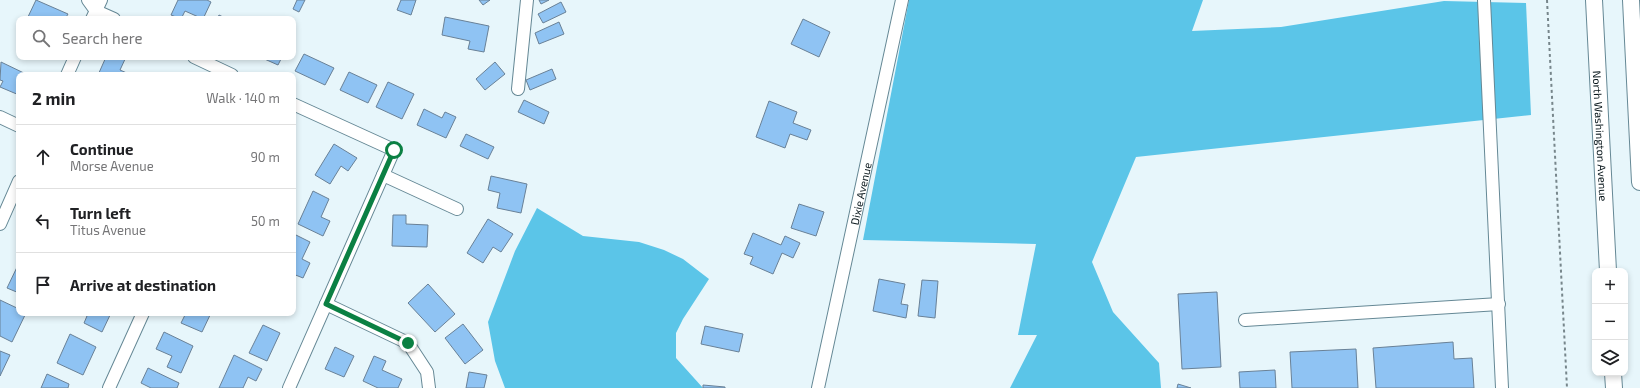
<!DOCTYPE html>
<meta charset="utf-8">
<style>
body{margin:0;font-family:"Exo 2",sans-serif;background:#f2f2f2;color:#202124}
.controls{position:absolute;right:12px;bottom:12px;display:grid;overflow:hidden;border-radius:8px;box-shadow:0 2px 6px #0003}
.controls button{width:36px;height:36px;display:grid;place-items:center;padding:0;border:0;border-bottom:1px solid #e0e0e0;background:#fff;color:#202124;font:20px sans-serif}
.stop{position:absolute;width:12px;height:12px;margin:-9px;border:3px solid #0b8043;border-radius:50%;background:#fff}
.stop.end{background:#0b8043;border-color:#fff;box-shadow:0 1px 4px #0008}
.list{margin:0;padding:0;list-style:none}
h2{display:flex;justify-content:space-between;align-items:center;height:52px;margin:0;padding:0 16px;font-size:17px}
h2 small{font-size:13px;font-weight:400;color:#757577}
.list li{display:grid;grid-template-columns:26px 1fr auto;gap:12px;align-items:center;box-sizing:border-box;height:64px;padding:0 16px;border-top:1px solid #e0e0e0}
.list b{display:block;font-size:15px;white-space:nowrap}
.list p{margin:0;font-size:13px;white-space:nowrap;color:#757577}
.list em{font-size:13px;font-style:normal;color:#757577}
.icon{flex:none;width:22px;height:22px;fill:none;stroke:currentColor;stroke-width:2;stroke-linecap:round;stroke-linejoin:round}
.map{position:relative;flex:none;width:1640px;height:388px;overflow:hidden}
.search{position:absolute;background:#fff;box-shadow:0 2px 6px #0003;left:16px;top:16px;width:280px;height:44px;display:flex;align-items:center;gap:10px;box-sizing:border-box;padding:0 14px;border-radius:8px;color:#757577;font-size:15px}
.panel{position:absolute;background:#fff;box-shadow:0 2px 6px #0003;left:16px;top:72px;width:280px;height:244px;border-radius:8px}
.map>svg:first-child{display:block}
.forest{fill:#5bc5e8}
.building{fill:#8fc3f3;stroke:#698197}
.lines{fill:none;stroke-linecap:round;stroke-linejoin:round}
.minor-casing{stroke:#658895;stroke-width:14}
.major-casing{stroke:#658895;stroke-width:18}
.path{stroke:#77868b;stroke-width:2;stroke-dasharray:3 3;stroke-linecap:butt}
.minor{stroke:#fff;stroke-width:12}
.major{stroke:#fff;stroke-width:16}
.route{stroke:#0b8043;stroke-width:5}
.labels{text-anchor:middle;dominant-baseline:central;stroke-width:3.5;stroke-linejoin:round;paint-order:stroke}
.street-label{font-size:11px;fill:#07151a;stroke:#e7f6fb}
</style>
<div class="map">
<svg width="1640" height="388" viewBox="0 0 1640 388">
<rect width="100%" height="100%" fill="#e7f6fb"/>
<g class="forest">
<polygon points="909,0 1203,0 1192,31 1281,27 1444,1 1526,3 1531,115 1136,157 1092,262 1113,312 1159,363 1161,388 1010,388 1037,335 1018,335 1036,244 863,240"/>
<polygon points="537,208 583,236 639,242 664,250 683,259 709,279 683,319 676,333 676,358 703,388 505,388 495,361 488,322 515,251"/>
</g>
<g class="building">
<polygon points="36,0 68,14 65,19 27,19"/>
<polygon points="178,0 207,0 211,2 203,19 185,11 181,19 171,15"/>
<polygon points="297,0 305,0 299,12 293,9"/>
<polygon points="401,0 416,0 411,15 397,10"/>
<polygon points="479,0 490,0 483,5"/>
<polygon points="539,0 549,0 541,4"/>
<polygon points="561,2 566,12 543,23 538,14"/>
<polygon points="219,15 227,19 217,19"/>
<polygon points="445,17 489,26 484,52 468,49 470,41 442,35"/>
<polygon points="803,19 830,32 819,57 791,44"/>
<polygon points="559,22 564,34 539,44 535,33"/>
<polygon points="304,54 334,68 325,85 295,71"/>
<polygon points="106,57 126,57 120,70 129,74 128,75 98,75"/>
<polygon points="260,57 282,57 278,65"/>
<polygon points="1,62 28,75 19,75 19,95 0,87 3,81 0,80"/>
<polygon points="495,62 505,74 485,90 476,79"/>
<polygon points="552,69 556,79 530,90 526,80"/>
<polygon points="349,72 377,85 368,103 340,90"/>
<polygon points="388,82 414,94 402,119 376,107"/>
<polygon points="524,100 549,112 544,124 518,112"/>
<polygon points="769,101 797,112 793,123 811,130 807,140 790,134 785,148 756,137"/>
<polygon points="424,109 442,118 445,112 456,117 446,138 417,125"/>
<polygon points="466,134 494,147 488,159 460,146"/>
<polygon points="334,144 357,158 348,171 341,166 330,184 315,175"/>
<polygon points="491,176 527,184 521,213 497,208 500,193 488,190"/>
<polygon points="313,191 329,199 321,217 330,221 323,236 298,224"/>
<polygon points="799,204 824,212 816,236 791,228"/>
<polygon points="393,215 406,215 406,224 428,225 427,247 392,246"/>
<polygon points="488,219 513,234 501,252 493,247 483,263 467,253"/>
<polygon points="753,233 781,245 785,236 800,243 793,258 782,253 773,274 750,264 753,257 744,254"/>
<polygon points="294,234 310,242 302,259 310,263 303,278 293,274"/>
<polygon points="19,263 19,293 7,288"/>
<polygon points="879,279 905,284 901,304 908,305 906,318 873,311"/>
<polygon points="922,280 938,281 935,318 918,316"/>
<polygon points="428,284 455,314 435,332 408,303"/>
<polygon points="1217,292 1221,367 1182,369 1178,294"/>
<polygon points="0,300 19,309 19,313 26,313 12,342 0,336"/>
<polygon points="81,313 111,313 102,332 84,323 87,316"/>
<polygon points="186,313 211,313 202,332 181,323"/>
<polygon points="463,324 483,350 465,364 445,338"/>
<polygon points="263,325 280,333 267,361 249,353"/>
<polygon points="705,326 743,334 739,352 701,344"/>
<polygon points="164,332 193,346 181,373 167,367 172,356 156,349"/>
<polygon points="70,334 96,347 83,375 57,363"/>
<polygon points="1453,342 1454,359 1472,358 1474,388 1376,388 1373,348"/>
<polygon points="335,347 354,356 344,377 325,369"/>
<polygon points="1356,349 1358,388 1292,388 1290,352"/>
<polygon points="0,351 10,355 0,376"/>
<polygon points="234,355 262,369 256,381 248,377 243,388 219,388"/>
<polygon points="374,356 386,361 382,370 402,379 398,388 378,388 363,381"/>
<polygon points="148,368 179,383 177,388 151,388 141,383"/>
<polygon points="1275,370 1276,388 1240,388 1239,372"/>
<polygon points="469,372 487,375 484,388 466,388"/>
<polygon points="47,374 69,384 68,388 41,388"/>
<polygon points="1178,384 1191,388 1177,388"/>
<polygon points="703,385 725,387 725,388 703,388"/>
</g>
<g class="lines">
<defs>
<g id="minor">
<polyline points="88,0 96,11 114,19"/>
<polyline points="1484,0 1502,388"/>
<polyline points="92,19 101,0"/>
<polyline points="194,57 232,75"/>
<polyline points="67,75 75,57"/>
<polyline points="518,89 527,0"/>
<polyline points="0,117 19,126"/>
<polyline points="383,175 457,209"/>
<polyline points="0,224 19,181"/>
<polyline points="326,304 408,343 427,372 429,388"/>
<polyline points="1245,320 1499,304"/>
<polyline points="109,388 143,313"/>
<polyline points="289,388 394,150 293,104"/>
<path id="s1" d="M818,388L902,0"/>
</g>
<g id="major">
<path id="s2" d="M1594,0L1608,271"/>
<polyline points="1631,0 1640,182"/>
<polyline points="1613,373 1614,388"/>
</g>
</defs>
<use href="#minor" class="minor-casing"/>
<use href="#major" class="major-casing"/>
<polyline class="path" points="1547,0 1567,388"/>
<use href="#minor" class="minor"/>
<use href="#major" class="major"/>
</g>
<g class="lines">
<polyline class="route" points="394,150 326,304 408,343"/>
</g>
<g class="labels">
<g class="street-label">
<text stroke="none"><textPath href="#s2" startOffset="136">North Washington Avenue</textPath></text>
<text stroke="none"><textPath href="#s1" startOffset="199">Dixie Avenue</textPath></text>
</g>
</g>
</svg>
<div class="controls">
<button>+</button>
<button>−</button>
<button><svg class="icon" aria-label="layers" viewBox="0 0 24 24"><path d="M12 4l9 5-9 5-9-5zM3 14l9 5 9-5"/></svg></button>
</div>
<div class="stop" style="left:394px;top:150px"></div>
<div class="stop end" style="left:408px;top:343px"></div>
<div class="search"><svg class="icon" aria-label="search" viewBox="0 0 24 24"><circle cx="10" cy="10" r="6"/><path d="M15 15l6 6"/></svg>Search here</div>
<section class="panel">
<h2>2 min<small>Walk · 140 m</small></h2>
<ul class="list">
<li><svg class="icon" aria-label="ahead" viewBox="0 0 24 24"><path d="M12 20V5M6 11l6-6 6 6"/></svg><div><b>Continue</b><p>Morse Avenue</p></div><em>90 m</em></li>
<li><svg class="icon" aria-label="left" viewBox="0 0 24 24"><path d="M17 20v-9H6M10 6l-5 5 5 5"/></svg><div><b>Turn left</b><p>Titus Avenue</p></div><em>50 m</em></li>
<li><svg class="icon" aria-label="arrive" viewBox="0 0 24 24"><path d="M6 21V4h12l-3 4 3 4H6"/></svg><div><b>Arrive at destination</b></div></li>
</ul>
</section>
</div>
